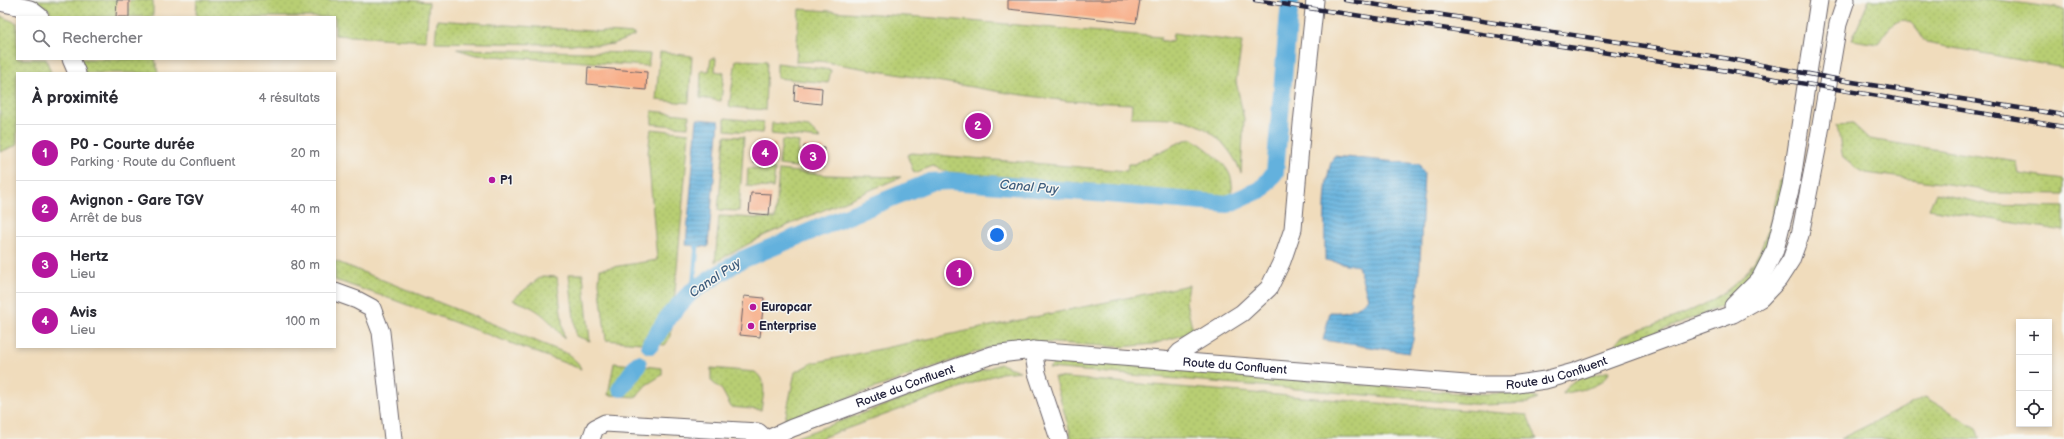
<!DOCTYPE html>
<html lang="fr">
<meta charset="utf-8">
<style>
body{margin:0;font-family:"Balsamiq Sans",sans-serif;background:#f2f2f3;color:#2b2b33}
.controls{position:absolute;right:12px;bottom:12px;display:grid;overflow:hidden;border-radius:0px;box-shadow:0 2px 6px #0003}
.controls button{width:36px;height:36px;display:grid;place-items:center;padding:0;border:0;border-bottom:1px solid #e1e1e2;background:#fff;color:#2b2b33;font:20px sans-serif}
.you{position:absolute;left:997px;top:235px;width:14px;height:14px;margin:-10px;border:3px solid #fff;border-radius:50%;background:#1a73e8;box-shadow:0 0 0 6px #1a73e833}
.badge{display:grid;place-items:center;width:26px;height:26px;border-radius:50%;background:#b5179e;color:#fff;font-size:13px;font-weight:700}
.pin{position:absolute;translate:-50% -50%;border:2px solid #fff;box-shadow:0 1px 4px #0006}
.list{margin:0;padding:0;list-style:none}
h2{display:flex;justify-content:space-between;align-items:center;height:52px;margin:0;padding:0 16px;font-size:17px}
h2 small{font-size:13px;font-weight:400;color:#7c7c81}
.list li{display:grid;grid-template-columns:26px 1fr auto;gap:12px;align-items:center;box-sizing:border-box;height:56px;padding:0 16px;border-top:1px solid #e1e1e2}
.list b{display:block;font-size:15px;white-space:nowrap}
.list p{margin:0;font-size:13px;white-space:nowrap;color:#7c7c81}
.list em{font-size:13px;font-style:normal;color:#7c7c81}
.icon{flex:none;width:22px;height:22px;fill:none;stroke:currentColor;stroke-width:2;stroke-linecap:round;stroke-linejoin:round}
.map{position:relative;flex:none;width:2064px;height:439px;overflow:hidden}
.search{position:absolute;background:#fff;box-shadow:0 2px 6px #0003;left:16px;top:16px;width:320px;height:44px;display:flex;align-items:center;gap:10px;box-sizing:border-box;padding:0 14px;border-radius:0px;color:#7c7c81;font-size:15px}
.panel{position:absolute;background:#fff;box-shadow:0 2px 6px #0003;left:16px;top:72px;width:320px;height:276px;border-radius:0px}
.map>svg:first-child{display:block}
.grass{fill:url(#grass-dots);stroke:#6d7857}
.water{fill:url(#water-rules);stroke:#426a8c}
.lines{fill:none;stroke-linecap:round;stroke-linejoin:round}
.stream{stroke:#63b1dd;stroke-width:5}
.canal{stroke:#63b1dd;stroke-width:18}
.building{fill:#f8ae88}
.minor-casing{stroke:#6a6368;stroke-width:19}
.minor{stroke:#fff;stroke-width:17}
.rail-casing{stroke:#22223b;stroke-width:4.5}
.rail{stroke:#f6f6f2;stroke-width:3;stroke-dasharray:9;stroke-linecap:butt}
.poi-dot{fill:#b5179e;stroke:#f6f6f2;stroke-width:1.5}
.labels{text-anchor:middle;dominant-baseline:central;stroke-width:3;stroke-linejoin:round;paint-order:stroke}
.poi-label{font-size:12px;font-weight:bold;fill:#22223b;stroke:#f6f6f2;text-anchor:start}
.street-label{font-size:12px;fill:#22223b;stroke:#f6f6f2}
.water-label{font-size:13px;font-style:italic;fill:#3c5b7c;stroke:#f6f6f2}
</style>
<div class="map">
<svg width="2064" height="439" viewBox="0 0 2064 439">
<defs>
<pattern id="grass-dots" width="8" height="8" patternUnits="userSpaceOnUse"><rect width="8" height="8" fill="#b8ce73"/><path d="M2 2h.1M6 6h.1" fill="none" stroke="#9eb164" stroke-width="1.8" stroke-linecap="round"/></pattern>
<pattern id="water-rules" width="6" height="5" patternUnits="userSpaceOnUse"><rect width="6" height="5" fill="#63b1dd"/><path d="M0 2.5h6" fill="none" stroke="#5190b4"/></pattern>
</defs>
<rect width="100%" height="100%" fill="#f6f6f2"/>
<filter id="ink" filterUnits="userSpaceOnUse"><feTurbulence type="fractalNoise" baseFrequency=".025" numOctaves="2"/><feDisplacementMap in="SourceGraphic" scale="8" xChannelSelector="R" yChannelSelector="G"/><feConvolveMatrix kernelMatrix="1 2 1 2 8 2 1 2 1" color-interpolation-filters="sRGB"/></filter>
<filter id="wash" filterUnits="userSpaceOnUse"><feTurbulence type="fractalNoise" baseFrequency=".012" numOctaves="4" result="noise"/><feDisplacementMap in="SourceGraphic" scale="16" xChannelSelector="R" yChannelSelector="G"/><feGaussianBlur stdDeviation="0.9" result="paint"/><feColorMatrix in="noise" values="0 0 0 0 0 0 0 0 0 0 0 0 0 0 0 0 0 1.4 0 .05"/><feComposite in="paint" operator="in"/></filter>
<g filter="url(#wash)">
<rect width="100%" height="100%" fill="#f0dcbc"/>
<g class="grass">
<polygon points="32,0 153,0 153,17 55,17 45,6"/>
<polygon points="197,0 406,0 429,2 426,41 335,35 335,17 199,17 196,14"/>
<path d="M1869,0H1998L2064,9V68L1926,43C1922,39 1921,34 1917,30C1902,7 1886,30 1878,44L1852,40Z"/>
<path d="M799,9L922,17L1161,37L1159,40L1172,42L1173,33L1242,42L1236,81L1244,119L1241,173C1233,150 1211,127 1187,121C1170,116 1149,118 1131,117L1132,104L1067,101L1001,92L820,61L796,62Z"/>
<polygon points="0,16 17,23 17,59 46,59 51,73 17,73 17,145 0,152"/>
<polygon points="437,20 634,34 634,36 613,44 605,45 435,42"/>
<polygon points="456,49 633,53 650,54 648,66 476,55"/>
<polygon points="660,52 692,56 689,103 656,100"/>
<polygon points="711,58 716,58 715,71 724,73 721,101 700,98 701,71 709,71"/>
<polygon points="79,59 155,59 158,73 85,73"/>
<polygon points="736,60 767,61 765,110 729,107"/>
<polygon points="777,63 831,70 828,83 777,78"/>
<polygon points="652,111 689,115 688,127 652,124"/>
<polygon points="725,118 764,122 762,133 725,130"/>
<polygon points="772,123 809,127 821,139 771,134"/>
<polygon points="1853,124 1869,139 2017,162 2019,174 2064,180 2064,194 1992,193 1977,188 1866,173 1857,169 1843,158 1837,125"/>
<polygon points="651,129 689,133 671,336 665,345 606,340 599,282 600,269 657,260 648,153"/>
<polygon points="725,136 744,137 739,211 718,210"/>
<path d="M1193,139C1206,148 1232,166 1232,184C1233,188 1231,192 1231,196L948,172L933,166L914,173L907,155L912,153L1127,171L1128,164H1134L1185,140Z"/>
<polygon points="782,140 799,142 796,167 779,165"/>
<polygon points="748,168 775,170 773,188 747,186"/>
<polygon points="779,170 827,175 901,177 765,235 715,262 719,216 775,219"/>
<path d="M1789,177L1765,264L1737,296L1718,308L1617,348C1616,341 1619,339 1625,335C1675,316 1735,303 1760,251C1770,229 1775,204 1780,181Z"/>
<polygon points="1936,193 1991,205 2064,207 2064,231 1929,209"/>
<polygon points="335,261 568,354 578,363 581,369 394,300 335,280"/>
<polygon points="569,274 583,274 590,341 576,336"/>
<path d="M542,276L557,277L564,339C547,317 539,308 512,300Z"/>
<polygon points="1189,285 1186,302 1193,332 1153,344 1121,347 1039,342 1002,343 785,420 795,372 812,363"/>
<polygon points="1069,360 1470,394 1523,393 1538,399 1528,403 1483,405 1049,368 1053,364"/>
<polygon points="614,363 662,368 662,375 646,385 636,397 608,395"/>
<polygon points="1000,364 1020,371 1001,373 818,439 791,439"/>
<path d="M711,368L755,372C768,382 763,396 761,410L731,407L722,390L711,381Z"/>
<path d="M1609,371C1605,388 1577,390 1563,394C1567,377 1594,376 1609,371Z"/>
<polygon points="1054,377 1527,415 1537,439 1072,439"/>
<polygon points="1925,397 1976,428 1980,439 1840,439"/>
</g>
<g class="water">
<polygon points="697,119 719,121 708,247 686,245"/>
<path d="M1334,156L1419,164L1424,173L1420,264L1413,340L1409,353L1323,340L1330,312C1347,313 1356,310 1368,298L1358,266L1325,260C1325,233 1322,177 1334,156Z"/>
</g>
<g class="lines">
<polyline class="stream" points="693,290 697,246"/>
<g class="canal">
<polyline points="650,345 669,316 691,292 739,261 930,182 951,181 1228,204 1262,189 1275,172 1290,0"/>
<polyline points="621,388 638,364"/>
</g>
</g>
<g id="blocks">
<g class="building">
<polygon points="117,0 129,0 129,17 116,17"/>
<polygon points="1008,0 1140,0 1136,23 1008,9"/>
<polygon points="588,67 647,72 646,90 587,84"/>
<polygon points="795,85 822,88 821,104 794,101"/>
<polygon points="756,142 776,144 774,164 754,163"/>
<polygon points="804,146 824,148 823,168 802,166"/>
<polygon points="751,193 771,194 769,215 749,213"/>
<polygon points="744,296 764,298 760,337 740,335"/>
</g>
</g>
</g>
<g filter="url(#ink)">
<use href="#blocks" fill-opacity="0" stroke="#6a6368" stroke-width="1"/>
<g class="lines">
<defs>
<g id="minor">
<polyline points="0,2 30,9 40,17"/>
<polyline points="71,59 77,73"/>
<polyline points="335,292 357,300 372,308 381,332 393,439"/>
<polyline points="1733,306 1760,279 1775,250 1791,186 1819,0"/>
<polyline points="1033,350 1037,373 1059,439"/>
<polyline points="1172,361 1180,352 1242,313 1269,288 1282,261 1293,229 1302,124 1315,0"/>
<polyline points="591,439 595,428 605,423 758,432 766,439"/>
<path id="s1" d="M768,439L792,428L918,381L992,355L1033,350L1479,385H1511L1545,380L1574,372L1733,314L1761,298L1778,280L1791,260L1800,235L1817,149L1838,24L1846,0"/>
</g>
</defs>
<use href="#minor" class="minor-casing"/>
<use href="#minor" class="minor"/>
<defs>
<g id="rail">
<polyline points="1255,0 1728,71 2064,127"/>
<polyline points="1345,0 1730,59 1846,81 2064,115"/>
</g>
</defs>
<use href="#rail" class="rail-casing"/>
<use href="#rail" class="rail"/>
</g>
</g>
<g class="poi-dot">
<circle cx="492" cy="180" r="4"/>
<circle cx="753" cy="307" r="4"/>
<circle cx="751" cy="326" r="4"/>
</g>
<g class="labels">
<g class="poi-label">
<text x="500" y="180">P1</text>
<text x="761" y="307">Europcar</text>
<text x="759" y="326">Enterprise</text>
</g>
<g class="street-label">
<text stroke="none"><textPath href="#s1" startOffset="483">Route du Confluent</textPath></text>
<text stroke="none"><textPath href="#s1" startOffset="807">Route du Confluent</textPath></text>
<text stroke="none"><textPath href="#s1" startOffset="147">Route du Confluent</textPath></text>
</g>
<g class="water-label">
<text transform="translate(1029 187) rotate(5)">Canal Puy</text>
<text transform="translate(715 278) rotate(-34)">Canal Puy</text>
</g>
</g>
</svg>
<div class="controls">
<button>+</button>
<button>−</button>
<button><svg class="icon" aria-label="locate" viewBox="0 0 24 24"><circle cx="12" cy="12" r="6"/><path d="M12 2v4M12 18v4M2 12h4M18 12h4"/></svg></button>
</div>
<div class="you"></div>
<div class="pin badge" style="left:959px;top:273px">1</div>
<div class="pin badge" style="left:978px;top:126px">2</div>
<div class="pin badge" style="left:813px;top:157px">3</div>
<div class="pin badge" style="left:765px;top:153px">4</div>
<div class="search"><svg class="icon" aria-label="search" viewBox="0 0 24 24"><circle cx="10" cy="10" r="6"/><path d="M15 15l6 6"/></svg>Rechercher</div>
<section class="panel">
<h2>À proximité<small>4 résultats</small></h2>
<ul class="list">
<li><span class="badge">1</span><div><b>P0 - Courte durée</b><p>Parking · Route du Confluent</p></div><em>20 m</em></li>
<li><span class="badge">2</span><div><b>Avignon - Gare TGV</b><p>Arrêt de bus</p></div><em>40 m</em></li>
<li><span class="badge">3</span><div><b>Hertz</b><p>Lieu</p></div><em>80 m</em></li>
<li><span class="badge">4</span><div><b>Avis</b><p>Lieu</p></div><em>100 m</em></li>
</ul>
</section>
</div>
